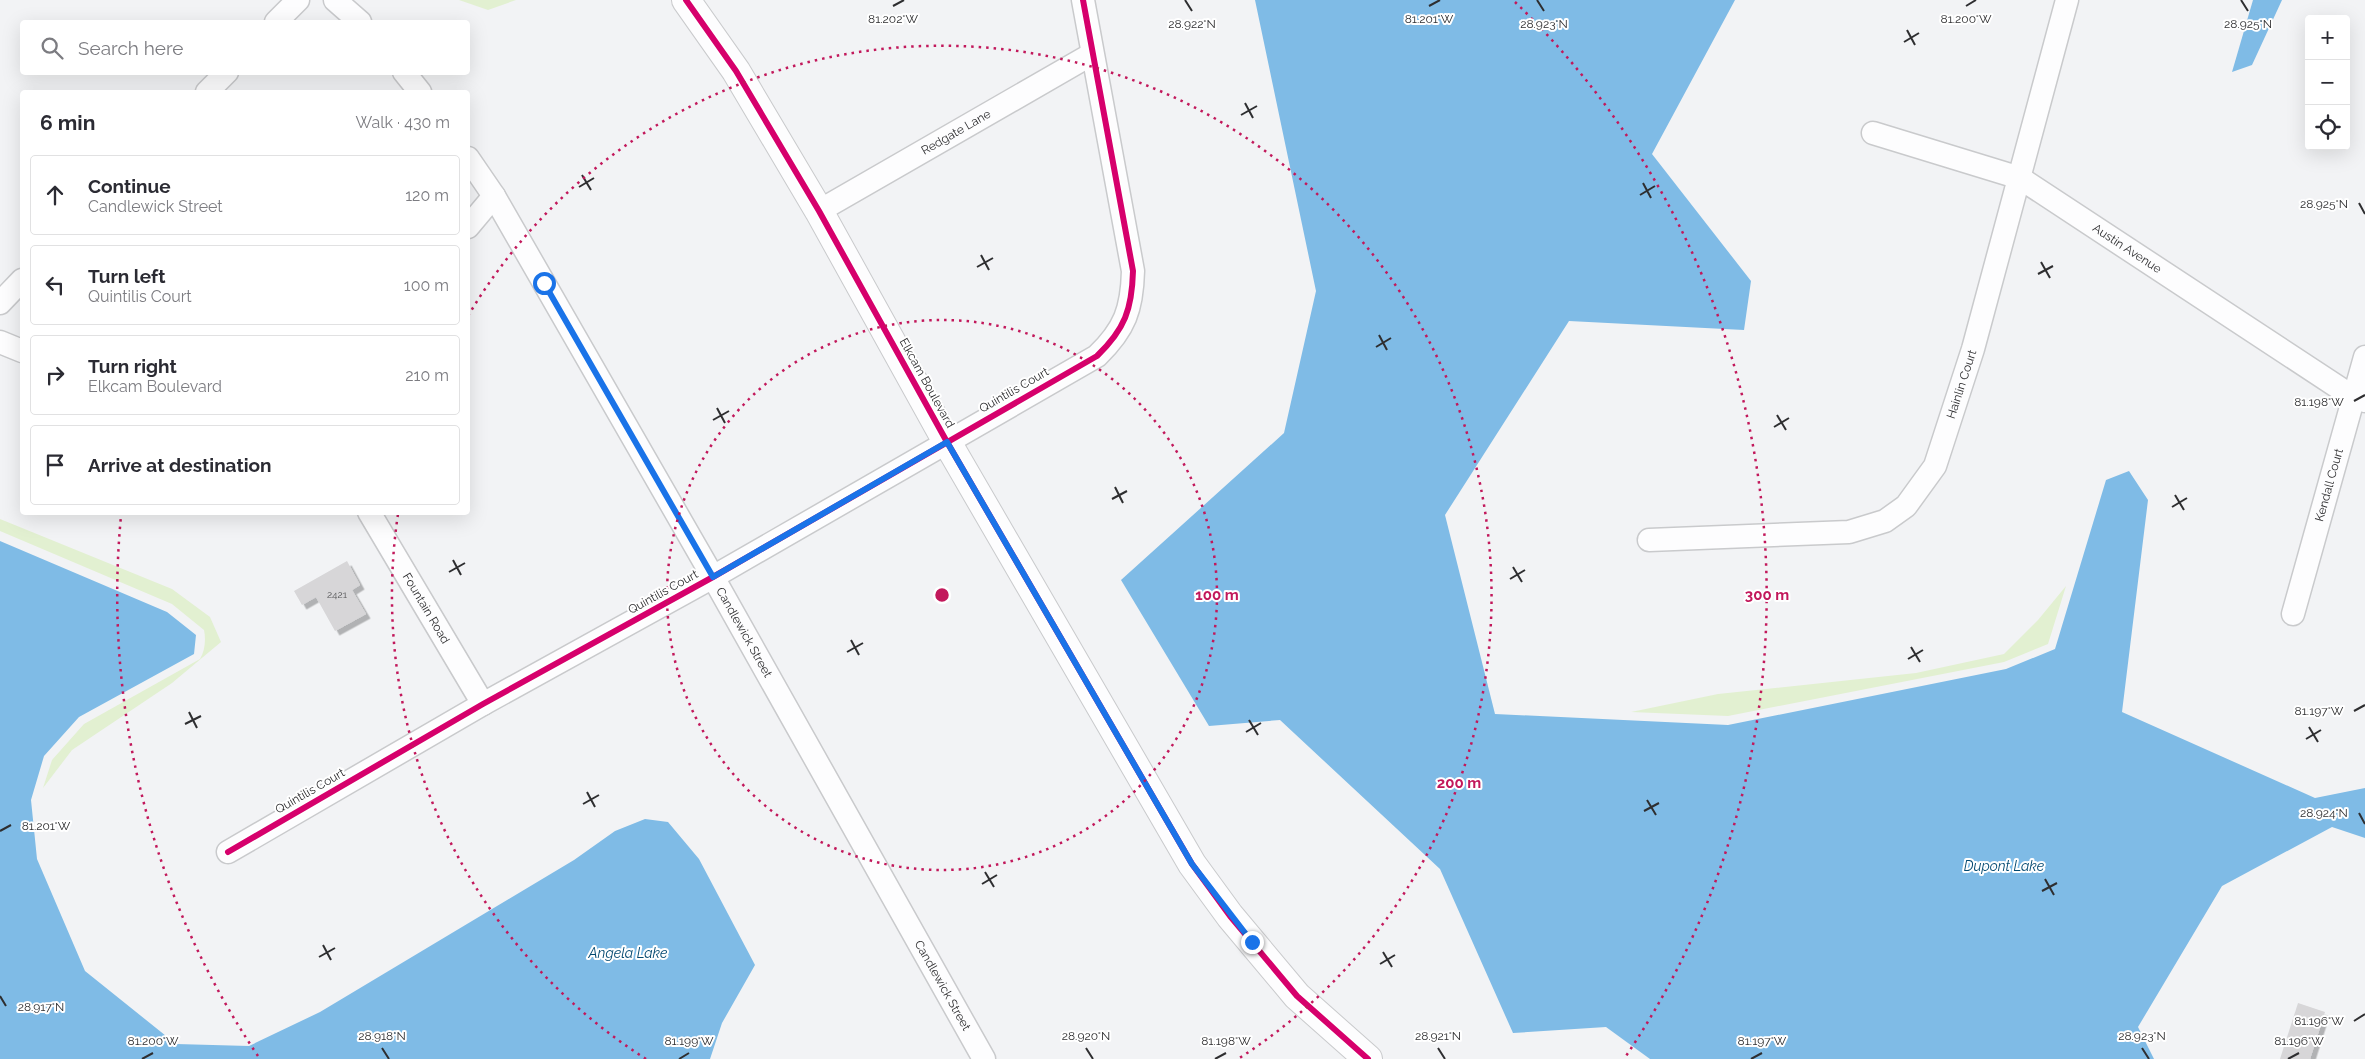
<!DOCTYPE html>
<meta charset="utf-8">
<style>
body{margin:0;font-family:Raleway,sans-serif;background:#f2f2f3;color:#2b2b33}
.controls{position:absolute;right:15px;top:15px;display:grid;overflow:hidden;border-radius:5px;box-shadow:0 5px 20px #0002}
.controls button{width:45px;height:45px;display:grid;place-items:center;padding:0;border:0;border-bottom:1px solid #e1e1e2;background:#fff;color:#2b2b33;font:25px sans-serif}
.stop{position:absolute;width:15px;height:15px;margin:-11px;border:4px solid #1a73e8;border-radius:50%;background:#fff}
.stop.end{background:#1a73e8;border-color:#fff;box-shadow:0 1px 5px #0008}
.list{margin:0;padding:0;list-style:none}
h2{display:flex;justify-content:space-between;align-items:center;height:65px;margin:0;padding:0 20px;font-size:21px}
h2 small{font-size:16px;font-weight:400;color:#7c7c81}
.list li{display:grid;grid-template-columns:32px 1fr auto;gap:15px;align-items:center;box-sizing:border-box;height:80px;margin:0 10px 10px;padding:0 10px;border:1px solid #e1e1e2;border-radius:5px}
.list b{display:block;font-size:19px;white-space:nowrap}
.list p{margin:0;font-size:16px;white-space:nowrap;color:#7c7c81}
.list em{font-size:16px;font-style:normal;color:#7c7c81}
.icon{flex:none;width:28px;height:28px;fill:none;stroke:currentColor;stroke-width:2;stroke-linecap:round;stroke-linejoin:round}
.map{position:relative;flex:none;width:2365px;height:1059px;overflow:hidden}
.search{position:absolute;background:#fff;box-shadow:0 5px 20px #0002;left:20px;top:20px;width:450px;height:55px;display:flex;align-items:center;gap:12px;box-sizing:border-box;padding:0 18px;border-radius:5px;color:#7c7c81;font-size:19px}
.panel{position:absolute;background:#fff;box-shadow:0 5px 20px #0002;left:20px;top:90px;width:450px;height:425px;border-radius:5px}
.map>svg:first-child{display:block}
.green{fill:#e2f0d1}
.water{fill:#7fbbe6}
.building{fill:#d7d6d8;filter:url(#shadow)}
.lines{fill:none;stroke-linecap:round;stroke-linejoin:round}
.minor-casing{stroke:#c9cacc;stroke-width:25}
.tertiary-casing{stroke:#c9cacc;stroke-width:30}
.minor{stroke:#fdfdfe;stroke-width:22}
.tertiary{stroke:#fdfdfe;stroke-width:28}
.cycleway-casing{stroke:#fff;stroke-width:9}
.cycleway{stroke:#d6006c;stroke-width:6}
.route{stroke:#1a73e8;stroke-width:6}
.ticks{fill:none;stroke:#2e2e30;stroke-width:2}
.ring{fill:none;stroke:#c2185b;stroke-width:2.5;stroke-dasharray:2.5 5}
.labels{text-anchor:middle;dominant-baseline:central;stroke-width:4;stroke-linejoin:round;paint-order:stroke}
.number-label{font-size:10px;fill:#58585a}
.street-label{font-size:12px;fill:#2e2e30;stroke:#fff}
.water-label{font-size:14px;font-style:italic;fill:#024870;stroke:#fff}
.ticks-label{font-size:12px;text-anchor:middle;fill:#2e2e30;stroke:#fff;stroke-width:4;stroke-linejoin:round;paint-order:stroke}
.centre{fill:#c2185b;stroke:#fff;stroke-width:2.5}
.ring-label{font-size:15px;text-anchor:middle;font-weight:bold;fill:#c2185b;stroke:#fff;stroke-width:4;stroke-linejoin:round;paint-order:stroke}
</style>
<div class="map">
<svg width="2365" height="1059" viewBox="0 0 2365 1059">
<defs>
<filter id="shadow"><feDropShadow dx="4.5" dy="4.5" stdDeviation="0" flood-color="#0004"/></filter>
</defs>
<rect width="100%" height="100%" fill="#f2f3f5"/>
<g class="green">
<polygon points="459,0 516,0 488,10"/>
<path d="M0,519L172,589L210,617L221,642L172,683L72,750L43,788L52,760L84,724L200,659C205,651 206,639 204,630L172,604L0,531Z"/>
<polygon points="2066,586 2048,644 2004,662 1728,716 1631,712 1718,694 1916,673 2004,654 2038,620"/>
</g>
<g class="water">
<polygon points="1255,0 1735,0 1652,154 1751,281 1744,330 1569,321 1445,515 1495,714 1728,725 2006,669 2055,649 2106,480 2129,471 2148,500 2122,712 2315,798 2365,788 2365,838 2332,827 2222,886 2138,1027 2154,1059 1650,1059 1606,1027 1513,1033 1440,869 1280,720 1209,726 1121,580 1284,433 1316,291"/>
<polygon points="2253,0 2282,0 2252,65 2232,72"/>
<polygon points="0,541 167,612 196,635 194,654 79,717 44,756 31,800 37,859 85,971 176,1044 249,1046 320,1012 574,860 615,831 645,819 668,822 699,859 755,965 722,1023 710,1059 0,1059"/>
</g>
<g class="building">
<polygon points="347,561 360,585 352,590 366,614 335,631 316,597 302,605 294,591"/>
<polygon points="2298,1003 2325,1012 2310,1059 2280,1059"/>
</g>
<g class="lines">
<defs>
<g id="minor">
<polyline points="335,0 360,22"/>
<polyline points="276,22 298,0"/>
<polyline points="404,72 420,92"/>
<polyline points="207,92 227,72"/>
<path id="s1" d="M1873,133L2020,178L2353,397L2365,401"/>
<path id="s2" d="M468,158L494,196L713,577L984,1059"/>
<path id="s3" d="M819,211L1092,54"/>
<polyline points="468,227 494,196"/>
<polyline points="0,303 22,280"/>
<polyline points="0,342 22,351"/>
<path id="s4" d="M369,512L483,704"/>
<path id="s5" d="M1649,540L1849,532L1885,521L1906,506L1935,466L1973,349L2067,0"/>
<path id="s6" d="M2293,614L2365,357"/>
<path d="M228,852L483,704L713,577L1097,356C1125,329 1132,309 1133,271L1083,0"/>
</g>
<polyline id="tertiary" points="686,0 736,71 819,211 947,442 1192,864 1230,916 1297,996 1368,1059"/>
</defs>
<use href="#minor" class="minor-casing"/>
<use href="#tertiary" class="tertiary-casing"/>
<use href="#minor" class="minor"/>
<use href="#tertiary" class="tertiary"/>
<defs>
<g id="cycleway">
<polyline points="686,0 736,71 819,211 947,442 1192,864 1230,916 1297,996 1368,1059"/>
<path d="M228,852L483,704L713,577L1097,356C1125,329 1132,309 1133,271L1083,0"/>
</g>
</defs>
<use href="#cycleway" class="cycleway-casing"/>
<use href="#cycleway" class="cycleway"/>
</g>
<g class="lines">
<polyline class="route" points="544,283 713,577 947,442 1192,864 1252,942"/>
</g>
<path class="ticks" d="M1185,0L1192,11M1537,0L1544,11M2241,0L2248,11M893,6L904,0M1429,6L1440,0M1966,6L1976,0M1907,30L1915,45M1904,42L1919,33M1245,103L1253,118M1241,115L1257,106M582,175L591,190M1643,183L1651,198M579,187L594,178M1640,195L1655,186M2359,203L2365,214M981,255L989,270M2041,262L2050,278M977,267L993,258M2038,274L2053,266M1379,335L1387,350M1376,347L1391,338M2354,401L2365,395M717,408L725,423M1777,415L1786,430M713,420L729,411M1774,427L1789,418M1115,487L1123,503M2175,495L2184,510M1112,499L1127,491M2172,507L2187,498M453,560L461,575M1513,567L1522,582M449,572L465,563M1510,579L1525,570M851,640L859,655M1911,647L1920,662M847,652L863,643M1908,659L1923,650M2354,711L2365,705M189,712L197,728M1249,720L1258,735M185,724L201,716M2309,727L2318,742M1246,732L1261,723M2306,739L2321,730M587,792L595,807M1647,800L1656,815M583,804L599,795M1644,811L1659,803M2359,813L2365,824M0,831L11,825M985,872L994,887M2045,879L2054,895M982,884L997,875M2042,891L2057,883M323,945L331,960M1383,952L1392,967M319,957L335,948M1380,964L1395,955M0,996L6,1006M2354,1021L2365,1014M382,1048L389,1059M1086,1048L1093,1059M1438,1048L1445,1059M2142,1048L2149,1059M142,1059L153,1053M679,1059L689,1053M1215,1059L1226,1053M1751,1059L1762,1053M2288,1059L2299,1053"/>
<g class="ring">
<circle cx="942" cy="595" r="275"/>
<path d="M646 1059A550 550 0 0 1 398 514M468 316A550 550 0 1 1 1238 1059"/>
<path d="M258 1056A825 825 0 0 1 121 516M1515 2A825 825 0 0 1 1626 1056"/>
</g>
<g class="labels">
<g class="number-label">
<text x="337" y="594">2421</text>
</g>
<g class="street-label">
<text stroke="none"><textPath href="#s3" startOffset="158">Redgate Lane</textPath></text>
<text stroke="none"><textPath href="#s1" startOffset="282">Austin Avenue</textPath></text>
<text transform="translate(927 383) rotate(61)">Elkcam Boulevard</text>
<text stroke="none"><textPath href="#s5" startOffset="399">Hainlin Court</textPath></text>
<text transform="translate(1014 390) rotate(-30)">Quintilis Court</text>
<text stroke="none"><textPath href="#s6" startOffset="134">Kendall Court</textPath></text>
<text transform="translate(663 592) rotate(-29)">Quintilis Court</text>
<text stroke="none"><textPath href="#s4" startOffset="112">Fountain Road</textPath></text>
<text stroke="none"><textPath href="#s2" startOffset="549">Candlewick Street</textPath></text>
<text transform="translate(310 791) rotate(-30)">Quintilis Court</text>
<text stroke="none"><textPath href="#s2" startOffset="954">Candlewick Street</textPath></text>
</g>
<g class="water-label">
<text x="2004" y="866">Dupont Lake</text>
<text x="628" y="953">Angela Lake</text>
</g>
</g>
<g class="ticks-label">
<text x="893" y="23">81.202°W</text>
<text x="1429" y="23">81.201°W</text>
<text x="1966" y="23">81.200°W</text>
<text x="2248" y="28">28.925°N</text>
<text x="1192" y="28">28.922°N</text>
<text x="1544" y="28">28.923°N</text>
<text x="2324" y="208">28.925°N</text>
<text x="2319" y="406">81.198°W</text>
<text x="2319" y="715">81.197°W</text>
<text x="2324" y="817">28.924°N</text>
<text x="46" y="830">81.201°W</text>
<text x="41" y="1011">28.917°N</text>
<text x="2319" y="1025">81.196°W</text>
<text x="382" y="1040">28.918°N</text>
<text x="1086" y="1040">28.920°N</text>
<text x="1438" y="1040">28.921°N</text>
<text x="2142" y="1040">28.923°N</text>
<text x="153" y="1045">81.200°W</text>
<text x="689" y="1045">81.199°W</text>
<text x="1226" y="1045">81.198°W</text>
<text x="1762" y="1045">81.197°W</text>
<text x="2299" y="1045">81.196°W</text>
</g>
<circle cx="942" cy="595" r="8" class="centre"/>
<g class="ring-label">
<text x="1217" y="600">100 m</text>
<text x="1767" y="600">300 m</text>
<text x="1459" y="788">200 m</text>
</g>
</svg>
<div class="controls">
<button>+</button>
<button>−</button>
<button><svg class="icon" aria-label="locate" viewBox="0 0 24 24"><circle cx="12" cy="12" r="6"/><path d="M12 2v4M12 18v4M2 12h4M18 12h4"/></svg></button>
</div>
<div class="stop" style="left:544px;top:283px"></div>
<div class="stop end" style="left:1252px;top:942px"></div>
<div class="search"><svg class="icon" aria-label="search" viewBox="0 0 24 24"><circle cx="10" cy="10" r="6"/><path d="M15 15l6 6"/></svg>Search here</div>
<section class="panel">
<h2>6 min<small>Walk · 430 m</small></h2>
<ul class="list">
<li><svg class="icon" aria-label="ahead" viewBox="0 0 24 24"><path d="M12 20V5M6 11l6-6 6 6"/></svg><div><b>Continue</b><p>Candlewick Street</p></div><em>120 m</em></li>
<li><svg class="icon" aria-label="left" viewBox="0 0 24 24"><path d="M17 20v-9H6M10 6l-5 5 5 5"/></svg><div><b>Turn left</b><p>Quintilis Court</p></div><em>100 m</em></li>
<li><svg class="icon" aria-label="right" viewBox="0 0 24 24"><path d="M7 20v-9h11M14 6l5 5-5 5"/></svg><div><b>Turn right</b><p>Elkcam Boulevard</p></div><em>210 m</em></li>
<li><svg class="icon" aria-label="arrive" viewBox="0 0 24 24"><path d="M6 21V4h12l-3 4 3 4H6"/></svg><div><b>Arrive at destination</b></div></li>
</ul>
</section>
</div>
